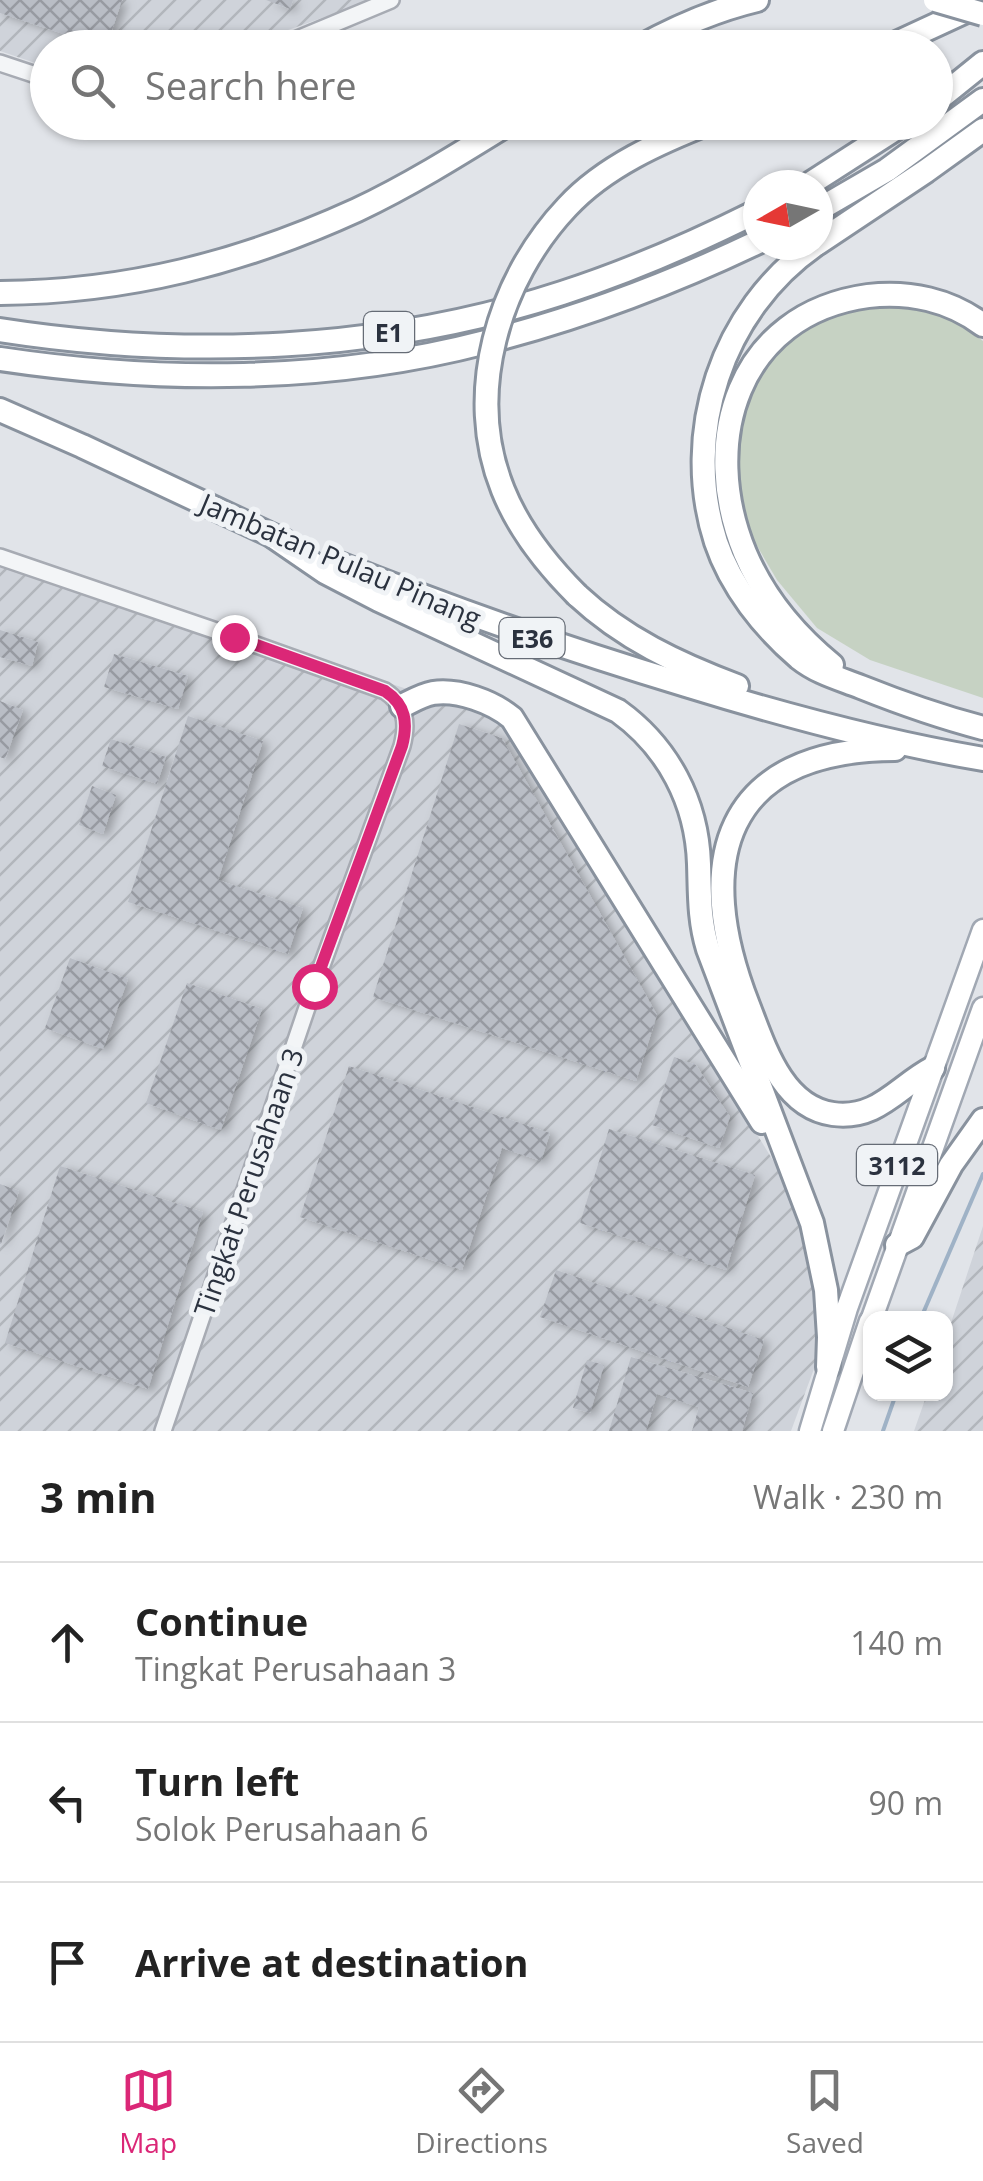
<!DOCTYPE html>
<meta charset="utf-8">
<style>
body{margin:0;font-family:"Open Sans",sans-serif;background:#f2f2f2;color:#222}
.controls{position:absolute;right:30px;bottom:30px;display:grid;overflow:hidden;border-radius:20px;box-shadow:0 2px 8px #0004}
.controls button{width:90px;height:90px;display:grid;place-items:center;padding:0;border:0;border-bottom:2px solid #e0e0e0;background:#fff;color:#222;font:50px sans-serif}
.compass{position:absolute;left:743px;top:170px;width:90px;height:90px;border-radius:50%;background:#fff;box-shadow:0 2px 8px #0004;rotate:261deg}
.stop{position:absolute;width:30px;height:30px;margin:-22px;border:8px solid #db2777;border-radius:50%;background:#fff}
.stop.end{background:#db2777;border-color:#fff;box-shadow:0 2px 10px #0008}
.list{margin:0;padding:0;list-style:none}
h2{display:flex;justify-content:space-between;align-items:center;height:130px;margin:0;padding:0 40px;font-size:42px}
h2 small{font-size:32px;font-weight:400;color:#767676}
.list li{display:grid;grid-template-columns:65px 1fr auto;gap:30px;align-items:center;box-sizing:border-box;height:160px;padding:0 40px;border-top:2px solid #e0e0e0}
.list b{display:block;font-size:38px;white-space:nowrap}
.list p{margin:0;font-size:32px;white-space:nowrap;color:#767676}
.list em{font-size:32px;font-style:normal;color:#767676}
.icon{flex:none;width:55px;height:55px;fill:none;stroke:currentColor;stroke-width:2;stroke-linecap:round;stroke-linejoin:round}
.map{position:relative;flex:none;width:983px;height:1431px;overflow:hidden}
.search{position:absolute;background:#fff;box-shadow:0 2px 8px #0004;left:30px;right:30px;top:30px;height:110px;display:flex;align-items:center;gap:25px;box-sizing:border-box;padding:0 35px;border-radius:55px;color:#767676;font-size:38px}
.sheet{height:610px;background:#fff}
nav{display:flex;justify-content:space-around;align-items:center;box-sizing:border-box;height:140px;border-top:2px solid #e0e0e0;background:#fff;font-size:28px;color:#767676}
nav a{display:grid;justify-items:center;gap:5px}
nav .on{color:#db2777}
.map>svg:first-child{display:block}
.industrial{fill:url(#industrial-furrows)}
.green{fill:#c6d2c3}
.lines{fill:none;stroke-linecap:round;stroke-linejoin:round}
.stream{stroke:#9fb2c6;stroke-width:4}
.building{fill:url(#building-cross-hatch);filter:url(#shadow)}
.minor-casing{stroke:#a7abb3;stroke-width:20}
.major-casing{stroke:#a1a8b3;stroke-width:25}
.highway-casing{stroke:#89929e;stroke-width:28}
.minor{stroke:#f3f5f7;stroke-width:15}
.major{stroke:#fff;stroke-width:20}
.highway{stroke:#fff;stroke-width:22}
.highway-bridge-casing{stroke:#89929e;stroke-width:28;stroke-linecap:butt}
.highway-bridge{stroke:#fff;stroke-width:22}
.route{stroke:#db2777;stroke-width:12}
.labels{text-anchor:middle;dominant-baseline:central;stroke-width:10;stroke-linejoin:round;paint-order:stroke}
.shield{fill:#f0f3f6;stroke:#666c76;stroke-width:2.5}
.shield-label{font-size:25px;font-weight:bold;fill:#2b323f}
.street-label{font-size:28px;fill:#2b323f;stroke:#f0f3f6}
</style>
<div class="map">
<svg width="983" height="1431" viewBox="0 0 983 1431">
<defs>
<pattern id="industrial-furrows" width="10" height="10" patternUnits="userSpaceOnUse" patternTransform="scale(2.5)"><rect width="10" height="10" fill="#cfd3da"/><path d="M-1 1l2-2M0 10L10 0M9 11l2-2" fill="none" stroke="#b2b6bc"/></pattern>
<pattern id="building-cross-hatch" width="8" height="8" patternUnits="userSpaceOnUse" patternTransform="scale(2.5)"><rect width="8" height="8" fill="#b9bdc5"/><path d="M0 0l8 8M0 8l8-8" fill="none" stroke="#979aa1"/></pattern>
<filter id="shadow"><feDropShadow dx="5.5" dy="3" stdDeviation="5" flood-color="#0004"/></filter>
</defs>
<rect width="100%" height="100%" fill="#e1e4e9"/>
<g class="industrial">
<polygon points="0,0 372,0 241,47 48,48 47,67 0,51"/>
<polygon points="0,556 499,719 779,1170 812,1260 818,1358 791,1431 0,1431"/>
<polygon points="983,1226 983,1431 914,1431 927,1394 946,1394 946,1338"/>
</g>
<path class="green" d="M897,303C932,311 955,319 983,341V698L870,660L817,628L777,580L743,522L729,452L734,417L768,354L826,313Z"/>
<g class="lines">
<g class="stream">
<polyline points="921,1318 983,1174"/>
<polyline points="883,1431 896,1394"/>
</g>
</g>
<g class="building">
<polygon points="0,0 122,0 106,48 0,13"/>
<polygon points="266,0 293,0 290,9"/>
<polygon points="0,630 38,642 32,666 0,657"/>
<polygon points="114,654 188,676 178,709 104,687"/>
<polygon points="0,701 23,710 5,759 0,757"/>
<polygon points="188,716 263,741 218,880 303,908 288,954 128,902"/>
<polygon points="459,724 502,738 657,1015 636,1081 373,997"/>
<polygon points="111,739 166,757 157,784 102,766"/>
<polygon points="92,786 116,795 103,834 79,825"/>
<polygon points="70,958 128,979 103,1049 45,1028"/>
<polygon points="187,983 262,1009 221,1130 146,1103"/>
<polygon points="674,1057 696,1065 730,1117 719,1148 652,1125"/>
<polygon points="349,1066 550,1133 541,1161 502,1148 462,1270 300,1217"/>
<polygon points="609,1129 755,1175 726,1270 580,1223"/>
<polygon points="60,1166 203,1212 148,1389 5,1343"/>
<polygon points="0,1184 19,1191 1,1244 0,1244"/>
<polygon points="556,1270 764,1340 748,1387 540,1317"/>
<polygon points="631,1357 753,1393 742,1431 692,1431 699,1407 657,1394 646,1431 609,1431"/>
<polygon points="587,1360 604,1365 590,1413 573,1408"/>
</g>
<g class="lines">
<defs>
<g id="minor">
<polyline points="276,48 391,0"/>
<polyline points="0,63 48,79"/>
<path d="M0,557L234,637L385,691C406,705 408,723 402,746L314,987L163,1431"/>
</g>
<g id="major">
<polyline points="872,1318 983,1008"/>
<polyline points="810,1431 847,1308 983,930"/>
<polyline points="833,1431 870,1321"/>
</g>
<g id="highway">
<path d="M638,48C676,27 715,10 757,0"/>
<polyline points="886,48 966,11 983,1"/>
<polyline points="936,101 983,63"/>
<polyline points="808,185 906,122"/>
<polyline points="818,210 887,170 983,100"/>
<polyline points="818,243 926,171 983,130"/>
<path d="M815,245C722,310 681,433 716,542C731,587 764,628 799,658C818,673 838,678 861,687C901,703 941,717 983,728"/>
<path d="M0,293C127,292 241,263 357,210C410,185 461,153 511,122"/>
<path d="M0,330C186,359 382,352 562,293C630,271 694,243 758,211"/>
<path d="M0,359C160,383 329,383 486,342C580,318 670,284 758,242"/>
<polyline points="0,410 82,446 284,541"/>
<path d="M274,537L325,572L379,600L618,711C668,747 697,802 699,864C700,893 699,920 708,949L812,1223L826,1290L829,1337L828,1367"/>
<path d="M332,561C449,608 566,649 686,685C783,715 883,742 983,759"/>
<path d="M577,595C623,638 678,664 737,686"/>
<path d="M832,665C794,634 764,598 745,553C699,442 737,314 868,296C909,291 950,300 983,325"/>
<path d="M402,706C412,701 422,695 433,693C458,689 493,702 512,718L762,1122"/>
<path d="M895,749C722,750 692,862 748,1005C764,1046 782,1107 833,1114C878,1120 898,1086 933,1068"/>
<polyline points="897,1245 912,1237 951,1165 983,1120"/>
</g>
</defs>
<use href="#minor" class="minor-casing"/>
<use href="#major" class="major-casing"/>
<use href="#highway" class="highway-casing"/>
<use href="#minor" class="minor"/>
<use href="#major" class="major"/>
<use href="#highway" class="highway"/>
<defs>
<g id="highway-bridge">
<polyline points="935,0 983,14"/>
<path d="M577,595C547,565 519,530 503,490C464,394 498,280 567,207C605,166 660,142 711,122"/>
</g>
</defs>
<use href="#highway-bridge" class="highway-bridge-casing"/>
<use href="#highway-bridge" class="highway-bridge"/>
</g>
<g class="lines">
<path class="route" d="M234,637L385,691C406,705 408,723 402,746L314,986"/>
</g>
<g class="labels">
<g class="shield">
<rect x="364" y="312" width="50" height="40" rx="8"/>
<rect x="499.5" y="618" width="65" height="40" rx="8"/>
<rect x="857" y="1145" width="80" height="40" rx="8"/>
</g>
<g class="shield-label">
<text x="389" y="332">E1</text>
<text x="532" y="638">E36</text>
<text x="897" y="1165">3112</text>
</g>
<g class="street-label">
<text transform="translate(341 560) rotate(23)">Jambatan Pulau Pinang</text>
<text transform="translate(248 1182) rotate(-71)">Tingkat Perusahaan 3</text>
</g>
</g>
</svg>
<div class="controls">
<button><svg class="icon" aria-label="layers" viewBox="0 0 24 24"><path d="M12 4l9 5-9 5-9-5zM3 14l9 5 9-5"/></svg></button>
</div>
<svg class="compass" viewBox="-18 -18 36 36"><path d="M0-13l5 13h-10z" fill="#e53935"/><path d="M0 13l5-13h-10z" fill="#767676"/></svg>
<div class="stop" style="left:314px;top:986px"></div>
<div class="stop end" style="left:234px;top:637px"></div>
<div class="search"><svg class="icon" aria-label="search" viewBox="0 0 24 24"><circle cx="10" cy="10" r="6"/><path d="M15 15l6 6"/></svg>Search here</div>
</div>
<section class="sheet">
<h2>3 min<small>Walk · 230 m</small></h2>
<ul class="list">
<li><svg class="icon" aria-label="ahead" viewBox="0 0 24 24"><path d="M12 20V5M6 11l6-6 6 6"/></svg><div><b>Continue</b><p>Tingkat Perusahaan 3</p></div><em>140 m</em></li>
<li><svg class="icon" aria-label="left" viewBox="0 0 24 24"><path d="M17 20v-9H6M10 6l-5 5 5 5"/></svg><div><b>Turn left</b><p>Solok Perusahaan 6</p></div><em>90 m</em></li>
<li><svg class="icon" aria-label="arrive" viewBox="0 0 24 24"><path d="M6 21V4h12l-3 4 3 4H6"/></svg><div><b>Arrive at destination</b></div></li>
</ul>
</section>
<nav>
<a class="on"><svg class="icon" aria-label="map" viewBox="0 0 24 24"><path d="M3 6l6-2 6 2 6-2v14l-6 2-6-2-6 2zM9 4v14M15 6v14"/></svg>Map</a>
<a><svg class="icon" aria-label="directions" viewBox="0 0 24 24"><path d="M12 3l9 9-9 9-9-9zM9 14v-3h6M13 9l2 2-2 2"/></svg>Directions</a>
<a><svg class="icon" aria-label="saved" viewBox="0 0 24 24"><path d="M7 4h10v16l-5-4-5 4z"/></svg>Saved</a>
</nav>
